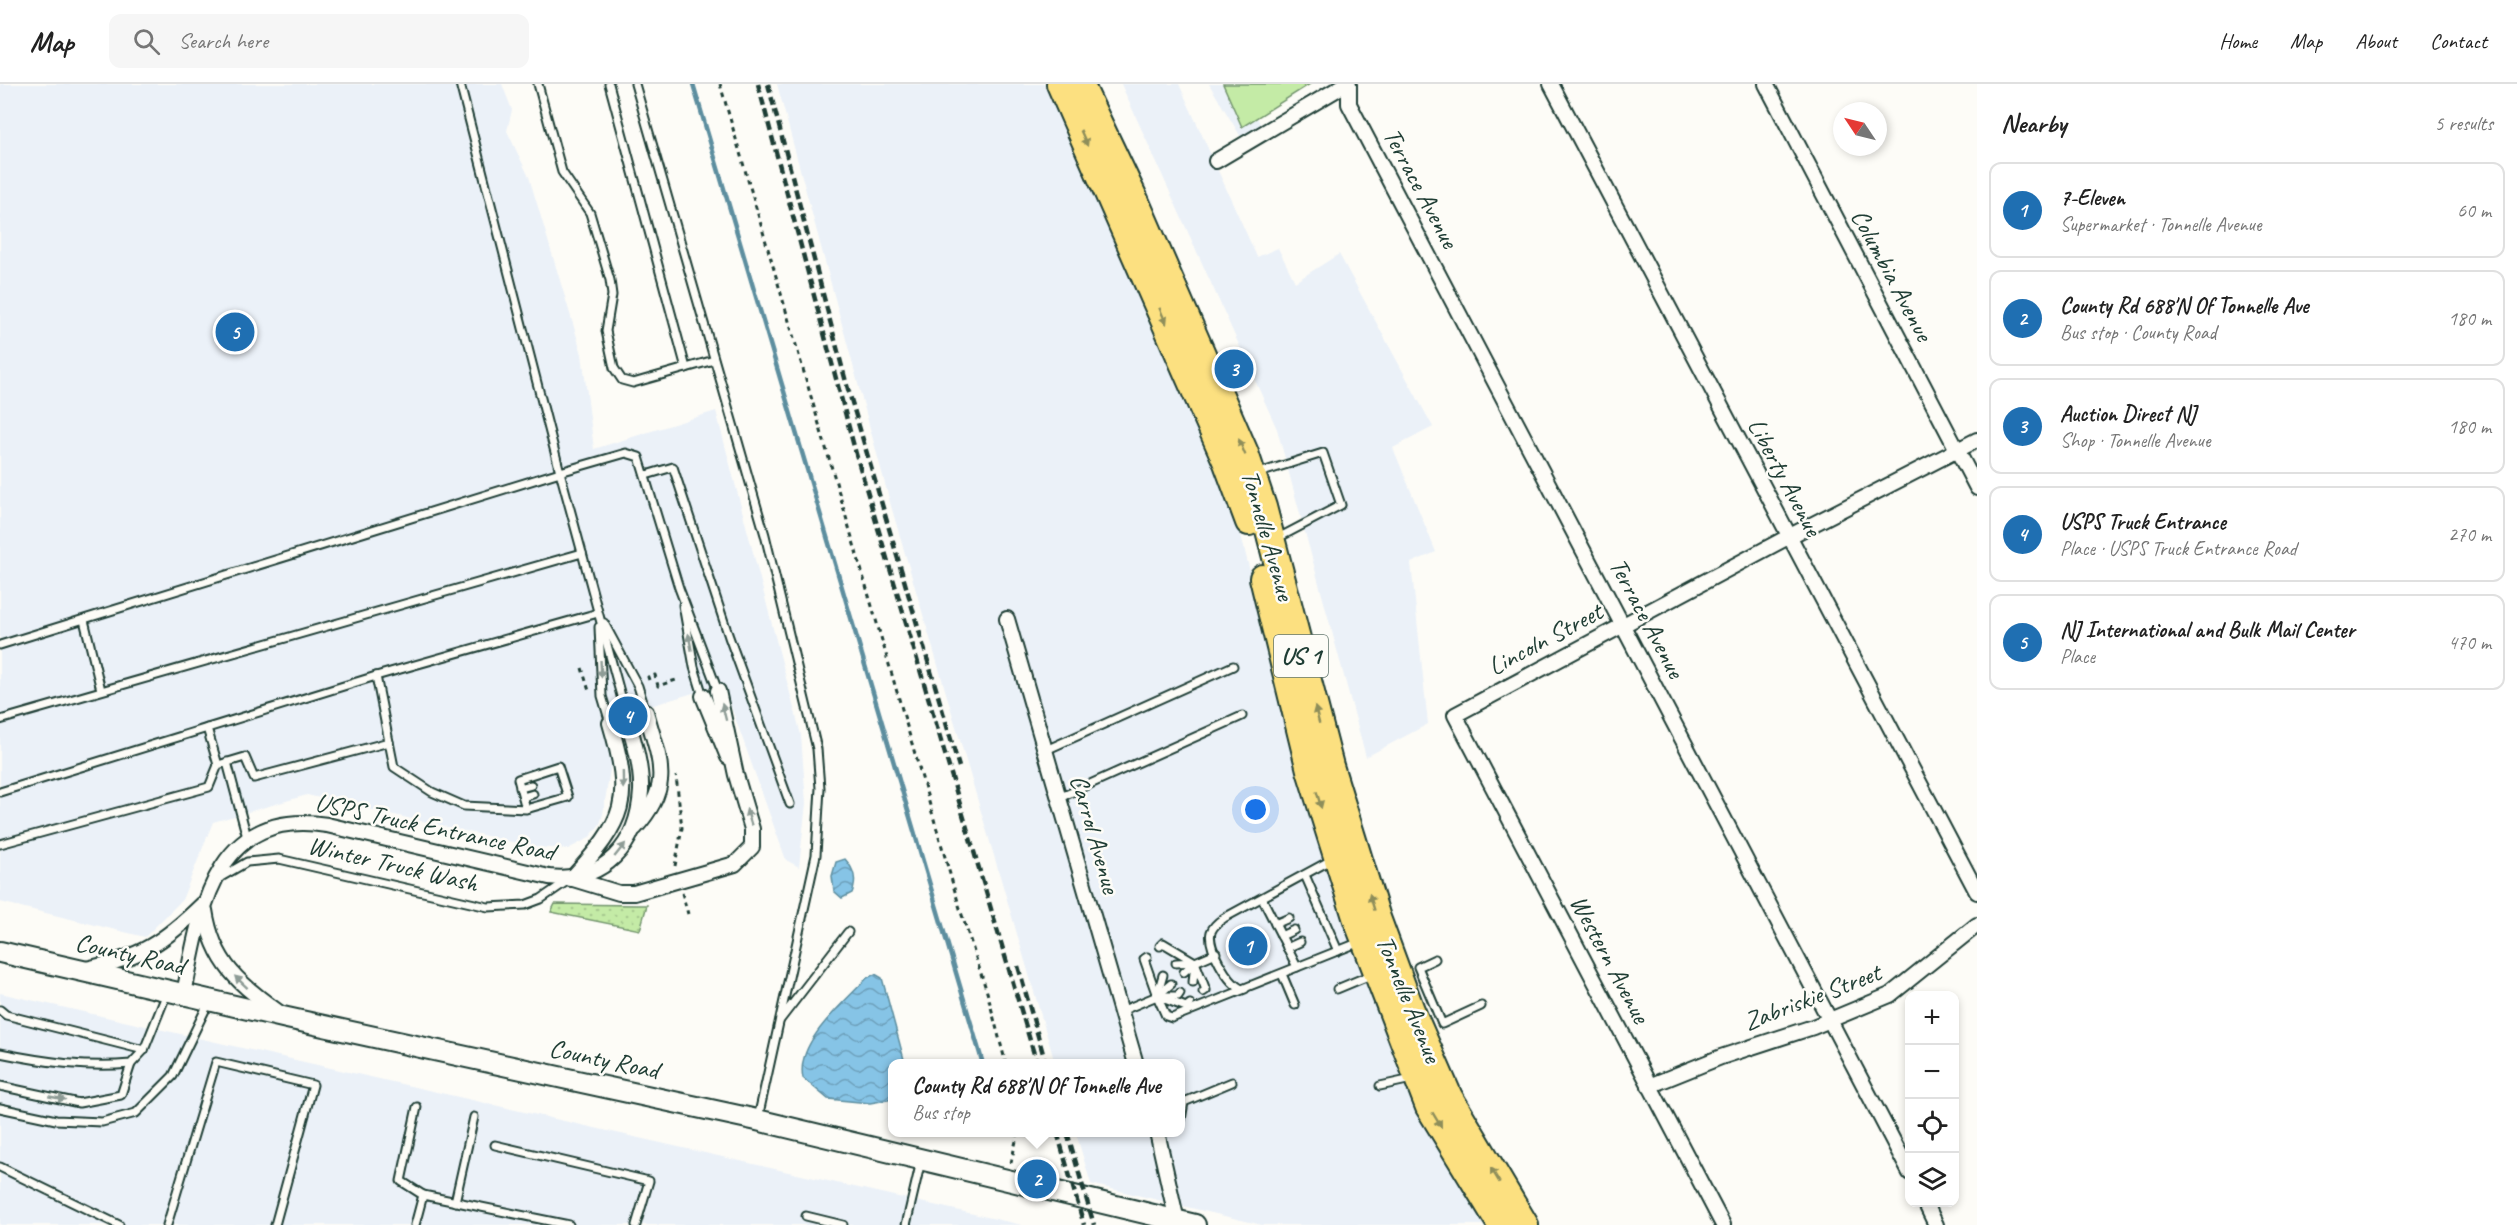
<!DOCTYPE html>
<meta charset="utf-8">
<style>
body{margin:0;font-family:Caveat,sans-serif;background:#f6f6f6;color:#222}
.controls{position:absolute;right:18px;bottom:18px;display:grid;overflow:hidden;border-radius:12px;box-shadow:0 3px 9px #0003}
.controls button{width:54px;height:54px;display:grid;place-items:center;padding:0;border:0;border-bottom:2px solid #e0e0e0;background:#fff;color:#222;font:30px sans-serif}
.compass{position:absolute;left:1833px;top:18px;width:54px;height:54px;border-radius:50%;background:#fff;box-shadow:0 3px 9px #0003;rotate:305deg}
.you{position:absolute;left:1256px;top:726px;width:21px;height:21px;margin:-15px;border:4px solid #fff;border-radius:50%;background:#1a73e8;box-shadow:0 0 0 9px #1a73e833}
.badge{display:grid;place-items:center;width:39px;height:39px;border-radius:50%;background:#1f6fb2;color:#fff;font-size:20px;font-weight:700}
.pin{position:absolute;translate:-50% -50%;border:3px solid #fff;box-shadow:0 2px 6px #0006}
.popup{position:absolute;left:888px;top:975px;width:297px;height:78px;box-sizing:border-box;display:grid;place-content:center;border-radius:12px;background:#fff;filter:drop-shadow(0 2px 4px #0005);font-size:20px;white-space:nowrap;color:#767676}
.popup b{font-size:22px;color:#222}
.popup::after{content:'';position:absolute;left:50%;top:100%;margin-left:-12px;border:12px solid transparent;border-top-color:#fff}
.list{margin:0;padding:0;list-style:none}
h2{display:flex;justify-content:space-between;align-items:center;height:78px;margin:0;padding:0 24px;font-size:26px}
h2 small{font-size:20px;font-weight:400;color:#767676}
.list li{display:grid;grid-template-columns:39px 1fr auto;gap:18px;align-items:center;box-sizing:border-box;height:96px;margin:0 12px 12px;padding:0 12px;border:2px solid #e0e0e0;border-radius:12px}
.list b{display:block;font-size:22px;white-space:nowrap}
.list p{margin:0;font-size:20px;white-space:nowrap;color:#767676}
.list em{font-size:20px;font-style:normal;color:#767676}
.icon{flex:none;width:33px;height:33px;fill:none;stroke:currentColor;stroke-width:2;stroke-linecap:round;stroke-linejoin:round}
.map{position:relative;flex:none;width:1977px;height:1141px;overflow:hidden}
header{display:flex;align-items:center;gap:36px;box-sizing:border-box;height:84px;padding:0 30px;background:#fff;border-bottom:2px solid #e0e0e0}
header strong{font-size:28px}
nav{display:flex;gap:33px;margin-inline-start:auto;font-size:21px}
.search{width:420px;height:54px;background:#f6f6f6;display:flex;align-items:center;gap:15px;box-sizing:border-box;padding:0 21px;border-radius:12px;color:#767676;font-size:22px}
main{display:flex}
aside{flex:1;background:#fff}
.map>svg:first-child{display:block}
.built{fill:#ebf1f8}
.grass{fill:url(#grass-dots);stroke:#72946d;stroke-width:1.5}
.park{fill:#c4eba6;stroke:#72946d;stroke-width:1.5}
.water{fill:url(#water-waves);stroke:#5d8e9f;stroke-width:1.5}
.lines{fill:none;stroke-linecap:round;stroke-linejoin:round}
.stream{stroke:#5d8e9f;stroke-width:4.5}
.lane-casing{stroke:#1f3d34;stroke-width:11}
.street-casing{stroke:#1f3d34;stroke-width:18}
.secondary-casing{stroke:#1f3d34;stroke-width:24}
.highway-casing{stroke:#1f3d34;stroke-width:30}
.path{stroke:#1f3d34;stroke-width:3;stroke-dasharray:4.5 4.5;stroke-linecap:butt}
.lane{stroke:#fdfcf7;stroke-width:7}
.street{stroke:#fdfcf7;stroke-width:14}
.secondary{stroke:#fdfcf7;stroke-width:20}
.highway{stroke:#fce080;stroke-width:26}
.rail{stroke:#1f3d34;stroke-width:4.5;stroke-dasharray:9 4.5;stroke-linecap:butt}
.oneway{fill:#8e8e5a}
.oneway2{fill:#8e9c96}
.labels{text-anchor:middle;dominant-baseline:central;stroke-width:5;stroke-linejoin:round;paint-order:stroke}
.shield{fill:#fdfcf7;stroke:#62766e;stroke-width:1.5}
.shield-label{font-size:24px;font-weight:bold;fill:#1f3d34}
.street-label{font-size:26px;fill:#1f3d34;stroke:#fdfcf7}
</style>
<header>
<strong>Map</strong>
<div class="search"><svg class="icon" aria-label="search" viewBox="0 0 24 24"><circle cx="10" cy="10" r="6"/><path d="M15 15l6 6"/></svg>Search here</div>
<nav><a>Home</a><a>Map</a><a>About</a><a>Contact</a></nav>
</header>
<main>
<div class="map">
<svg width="1977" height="1141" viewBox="0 0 1977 1141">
<defs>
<pattern id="grass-dots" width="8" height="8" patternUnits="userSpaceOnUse" patternTransform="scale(1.5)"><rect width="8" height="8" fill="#c4eba6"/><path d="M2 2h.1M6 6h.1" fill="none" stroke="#a8ca90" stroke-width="1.8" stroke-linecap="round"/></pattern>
<pattern id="water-waves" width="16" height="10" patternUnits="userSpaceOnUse" patternTransform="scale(1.5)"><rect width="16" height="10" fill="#86c4e6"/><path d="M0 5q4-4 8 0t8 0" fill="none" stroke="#6da0bb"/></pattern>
</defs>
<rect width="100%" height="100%" fill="#fdfcf7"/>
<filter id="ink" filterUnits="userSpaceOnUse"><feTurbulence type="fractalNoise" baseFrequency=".0167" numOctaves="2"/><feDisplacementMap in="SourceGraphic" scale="12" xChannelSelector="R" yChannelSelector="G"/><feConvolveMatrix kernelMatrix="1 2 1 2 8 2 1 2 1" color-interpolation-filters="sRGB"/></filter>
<g filter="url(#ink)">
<g class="built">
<polygon points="0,0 502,0 512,26 507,47 529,93 582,270 594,365 716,327 801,651 806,719 799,783 786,776 723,600 604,636 612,673 603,730 600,740 589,754 568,765 534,763 307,711 213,738 182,816 145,853 0,818"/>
<polygon points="777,0 1050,0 1209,359 1239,443 1282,618 1486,1141 1262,1141 1091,1100 1076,1049 1181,1048 1181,980 1055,979 891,422"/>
<polygon points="1121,0 1179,0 1257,173 1278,164 1295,198 1339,170 1433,343 1393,364 1436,468 1411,479 1428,640 1366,673 1277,345"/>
<polygon points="1209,0 1241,0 1264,48 1247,63"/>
<polygon points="0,909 1022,1141 0,1141"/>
</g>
<polygon class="grass" points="555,820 637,821 647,821 640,846 551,828"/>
<polygon class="park" points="1223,0 1310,0 1242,43"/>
<g class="water">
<path d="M845,775C854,785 857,797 852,809L842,814L834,807L832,792L836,778Z"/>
<path d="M875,890L882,894L905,979L893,980V1015L870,1019L828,1015L803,994C795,958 845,918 867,894Z"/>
</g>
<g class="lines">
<polyline class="stream" points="693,0 983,980"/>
<defs>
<g id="lane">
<polyline points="460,0 560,388 626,369 639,373 679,504 718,607"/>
<polyline points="538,0 562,88 590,129 610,196 612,211 606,247 614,284 622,296 633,299 714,276"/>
<polyline points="609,0 686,284"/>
<polyline points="635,0 765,451 817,665 820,704 816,771 758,1034"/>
<polyline points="1256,390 1323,369 1341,421 1276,455"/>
<polyline points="646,391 673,383 729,553 790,720"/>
<polyline points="683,521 694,583 703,612"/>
<polyline points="84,536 101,606"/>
<polyline points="604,539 638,602 646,628"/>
<polyline points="599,543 602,612 610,639"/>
<polyline points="0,561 560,388 627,634"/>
<polyline points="376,592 394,683 432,708 464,722 526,725 568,713 558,682 518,695 526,725"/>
<polyline points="0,636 582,469"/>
<polyline points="207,644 218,681"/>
<polyline points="1046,666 1233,582"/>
<polyline points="227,678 248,757"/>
<polyline points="520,704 531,701"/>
<polyline points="0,708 376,592 598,529"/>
<polyline points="523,713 533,710"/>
<polyline points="1059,714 1242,632"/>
<polyline points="0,760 209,703 218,681 245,673 254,694 389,658"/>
<path d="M1333,775L1224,834C1218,838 1213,842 1211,848C1207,863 1228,900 1242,905L1360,858"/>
<polyline points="1305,791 1338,867"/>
<polyline points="221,793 247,778 279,775 488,823 525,821 541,815 570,795"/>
<polyline points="1262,814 1297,883"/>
<polyline points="1275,840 1289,834"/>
<polyline points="1281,852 1294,846"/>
<polyline points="1160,862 1163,859 1195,878 1206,906 1203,908"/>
<polyline points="1287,864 1300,858"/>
<polyline points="1435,875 1418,883 1442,940 1481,922"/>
<polyline points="1195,878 1216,869"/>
<polyline points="1176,879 1195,878"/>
<polyline points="1184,888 1195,878 1193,898"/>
<polyline points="1282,890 1295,921"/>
<polyline points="1163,891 1157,912 1171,900"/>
<polyline points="1337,905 1373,890"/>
<polyline points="1180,909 1178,912 1157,912 1166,932 1172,934 1245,905"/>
<polyline points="1162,914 1186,923 1190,920"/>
<polyline points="0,926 6,931 144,966 167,909"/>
<polyline points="1121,927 1157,912 1144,875 1147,873"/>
<polyline points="780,936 848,848"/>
<path d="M0,969C44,978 86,984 131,980L144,966"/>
<polyline points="0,1002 79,1019 121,1011 131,980"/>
<polyline points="1380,1002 1412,995"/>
<polyline points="417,1023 401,1097 423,1111"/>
<polyline points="0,1024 56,1036 102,1038 136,1029 173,992 209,918"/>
<polyline points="1181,1036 1184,1018 1232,998"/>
<polyline points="495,1061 649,1097 636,1141"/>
<polyline points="0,1083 119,1141"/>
<polyline points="455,1118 474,1033"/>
<polyline points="806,1132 843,1141"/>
<polyline points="167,1141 216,978 313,1001 275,1141"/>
<polyline points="415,1141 423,1111 569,1141"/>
<polyline points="906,1141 921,1077"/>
</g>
<g id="street">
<polyline points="1349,0 1349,20 1910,1089"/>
<polyline points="1551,0 1977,808"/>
<polyline points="1766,0 1977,404"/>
<polyline points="1216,77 1346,0"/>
<polyline points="1007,535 1136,980"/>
<polyline points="703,612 728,673"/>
<path d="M635,744C674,701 660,678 646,628"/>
<path d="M571,795C626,735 633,717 610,639"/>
<polyline points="573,795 619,809 634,809 735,780 752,763 752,745 736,691 718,607"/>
<path d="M205,826C213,879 240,901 281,930"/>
<path d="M86,885C140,874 164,858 203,820"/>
<path d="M184,910C200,828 214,723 327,741L549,793C604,799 638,761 641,707C642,683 634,657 627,634"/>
<polyline points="1649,1002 1721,973 1813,943 1890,911 1977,841"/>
<polyline points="1157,1048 1177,1137"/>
<polyline points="1925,1118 1936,1141"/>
<polyline points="1723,1141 1455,631 1790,452 1977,356"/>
</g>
<polyline id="secondary" points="0,868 287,934 757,1036 1195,1141"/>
<g id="highway">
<polyline points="1060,0 1227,379 1249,438"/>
<polyline points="1080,0 1135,116 1245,369 1263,423 1330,682 1377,834 1411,926 1449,1013 1525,1141"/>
<polyline points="1263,494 1310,686 1357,836 1429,1023 1501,1141"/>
</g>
</defs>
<use href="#lane" class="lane-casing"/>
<use href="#street" class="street-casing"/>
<use href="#secondary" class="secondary-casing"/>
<use href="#highway" class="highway-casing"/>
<g class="path">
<polyline points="720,0 961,828 987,908 1006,980"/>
<polyline points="582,584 589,607"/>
<polyline points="649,596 648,593 655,591 658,602 676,596"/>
<polyline points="675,782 682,744 676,692"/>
<polyline points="682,809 688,830"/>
<polyline points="938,1048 954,1051"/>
<polyline points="1011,1079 1018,1048"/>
</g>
<use href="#lane" class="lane"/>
<use href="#street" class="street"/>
<use href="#secondary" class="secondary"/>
<use href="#highway" class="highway"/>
<g class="rail">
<polyline points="758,0 856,370 1037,980"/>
<polyline points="768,0 846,298 959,683"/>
<polyline points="1018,882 1046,980"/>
<polyline points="1057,1048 1084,1141"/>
<polyline points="1067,1048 1094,1141"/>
</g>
</g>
<defs><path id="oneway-solid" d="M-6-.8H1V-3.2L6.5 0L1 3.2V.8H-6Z" transform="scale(1.5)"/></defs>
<g class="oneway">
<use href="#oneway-solid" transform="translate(1084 54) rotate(66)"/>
<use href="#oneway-solid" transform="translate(1163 232) rotate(66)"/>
<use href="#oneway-solid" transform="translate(1242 363) rotate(-112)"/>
<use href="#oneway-solid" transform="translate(1317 631) rotate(-105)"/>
<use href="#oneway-solid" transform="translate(1319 716) rotate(74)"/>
<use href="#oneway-solid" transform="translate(1372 818) rotate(-107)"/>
<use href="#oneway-solid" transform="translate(1437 1036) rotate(59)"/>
<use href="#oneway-solid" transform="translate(1495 1091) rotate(-121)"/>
</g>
<g class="oneway2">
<use href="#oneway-solid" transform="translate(690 558) rotate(-101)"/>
<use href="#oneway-solid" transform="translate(601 585) rotate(87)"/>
<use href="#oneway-solid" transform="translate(724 628) rotate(-104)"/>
<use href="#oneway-solid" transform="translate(623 696) rotate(89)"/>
<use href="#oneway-solid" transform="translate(749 733) rotate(-107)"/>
<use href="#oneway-solid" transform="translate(620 766) rotate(-51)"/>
<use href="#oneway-solid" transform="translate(241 898) rotate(-137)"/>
<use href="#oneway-solid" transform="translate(57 1014) rotate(11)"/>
</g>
</g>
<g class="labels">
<rect class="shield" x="1274" y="551" width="54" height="42" rx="4.5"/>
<g class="shield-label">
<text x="1301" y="572">US 1</text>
</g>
<g class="street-label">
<text transform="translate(1421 104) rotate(62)">Terrace Avenue</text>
<text transform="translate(1892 191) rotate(62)">Columbia Avenue</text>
<text transform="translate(1785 393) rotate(62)">Liberty Avenue</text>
<text transform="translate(1268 451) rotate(74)">Tonnelle Avenue</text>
<text transform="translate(1647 534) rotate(62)">Terrace Avenue</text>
<text transform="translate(1545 555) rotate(-28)">Lincoln Street</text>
<text transform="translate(435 743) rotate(12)">USPS Truck Entrance Road</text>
<text transform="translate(1095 750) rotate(74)">Carrol Avenue</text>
<text transform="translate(393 780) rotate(13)">Winter Truck Wash</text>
<text transform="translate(130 870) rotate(13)">County Road</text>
<text transform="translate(1610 875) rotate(62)">Western Avenue</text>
<text transform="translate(1812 913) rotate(-21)">Zabriskie Street</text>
<text transform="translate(1409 915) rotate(68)">Tonnelle Avenue</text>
<text transform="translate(604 975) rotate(12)">County Road</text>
</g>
</g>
</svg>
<div class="controls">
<button>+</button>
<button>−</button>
<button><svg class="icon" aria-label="locate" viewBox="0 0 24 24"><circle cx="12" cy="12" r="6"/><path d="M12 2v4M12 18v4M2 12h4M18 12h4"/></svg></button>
<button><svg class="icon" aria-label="layers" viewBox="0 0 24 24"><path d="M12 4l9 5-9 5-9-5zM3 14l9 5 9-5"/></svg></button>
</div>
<svg class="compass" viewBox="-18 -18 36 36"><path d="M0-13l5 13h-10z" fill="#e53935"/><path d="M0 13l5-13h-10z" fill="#767676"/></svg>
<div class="you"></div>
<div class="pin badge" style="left:1248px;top:862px">1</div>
<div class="pin badge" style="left:1037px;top:1095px">2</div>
<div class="popup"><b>County Rd 688'N Of Tonnelle Ave</b>Bus stop</div>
<div class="pin badge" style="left:1234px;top:285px">3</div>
<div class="pin badge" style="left:628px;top:632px">4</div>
<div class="pin badge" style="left:235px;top:248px">5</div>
</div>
<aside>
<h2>Nearby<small>5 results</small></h2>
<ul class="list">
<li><span class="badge">1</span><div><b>7-Eleven</b><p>Supermarket · Tonnelle Avenue</p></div><em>60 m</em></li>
<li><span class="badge">2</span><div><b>County Rd 688'N Of Tonnelle Ave</b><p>Bus stop · County Road</p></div><em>180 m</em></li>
<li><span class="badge">3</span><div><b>Auction Direct NJ</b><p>Shop · Tonnelle Avenue</p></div><em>180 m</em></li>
<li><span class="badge">4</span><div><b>USPS Truck Entrance</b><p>Place · USPS Truck Entrance Road</p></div><em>270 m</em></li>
<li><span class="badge">5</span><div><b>NJ International and Bulk Mail Center</b><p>Place</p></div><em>470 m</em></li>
</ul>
</aside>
</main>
